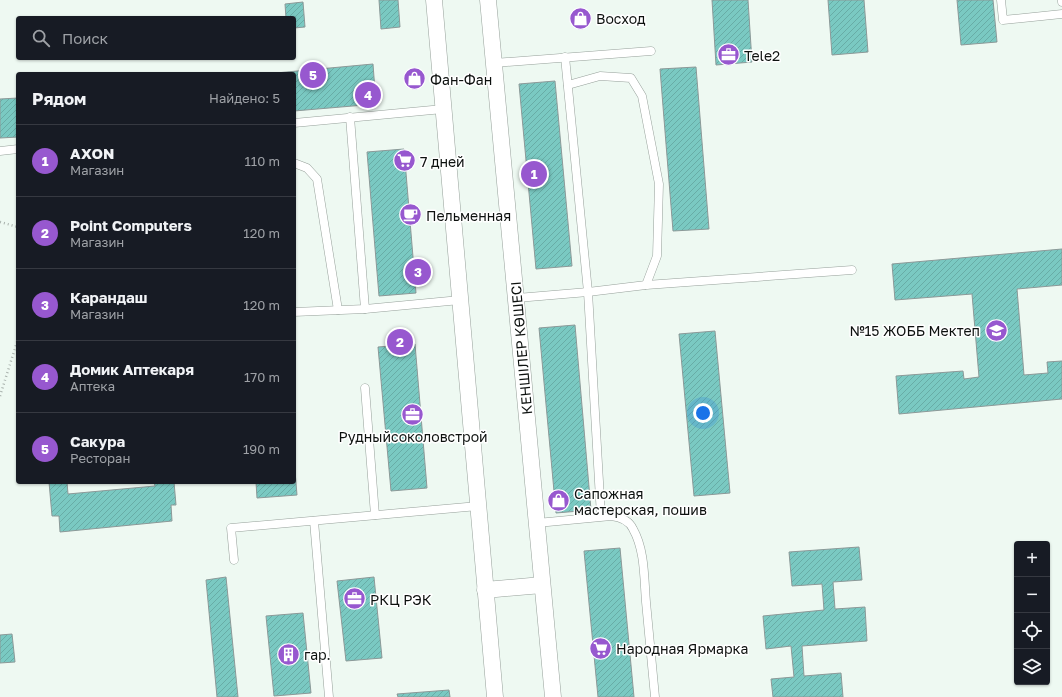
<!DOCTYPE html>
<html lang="ru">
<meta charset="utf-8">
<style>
body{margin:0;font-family:"Golos Text",sans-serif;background:#20242c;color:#f1f3f6}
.controls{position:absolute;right:12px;bottom:12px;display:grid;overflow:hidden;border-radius:4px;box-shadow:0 1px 3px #0004}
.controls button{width:36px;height:36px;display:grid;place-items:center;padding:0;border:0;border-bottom:1px solid #363941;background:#171b24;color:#f1f3f6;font:20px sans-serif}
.you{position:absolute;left:703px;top:413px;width:14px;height:14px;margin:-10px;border:3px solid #fff;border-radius:50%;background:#1a73e8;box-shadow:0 0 0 6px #1a73e833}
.badge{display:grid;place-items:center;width:26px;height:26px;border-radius:50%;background:#9758cf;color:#fff;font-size:13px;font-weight:700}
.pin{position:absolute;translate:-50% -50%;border:2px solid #fff;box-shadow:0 1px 4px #0006}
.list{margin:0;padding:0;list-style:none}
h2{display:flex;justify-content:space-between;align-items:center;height:52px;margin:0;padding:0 16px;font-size:17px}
h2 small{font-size:13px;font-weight:400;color:#9ea1a6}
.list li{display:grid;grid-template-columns:26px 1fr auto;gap:12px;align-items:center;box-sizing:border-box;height:72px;padding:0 16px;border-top:1px solid #363941}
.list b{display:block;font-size:15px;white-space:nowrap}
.list p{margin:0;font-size:13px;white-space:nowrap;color:#9ea1a6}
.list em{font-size:13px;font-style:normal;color:#9ea1a6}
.icon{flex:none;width:22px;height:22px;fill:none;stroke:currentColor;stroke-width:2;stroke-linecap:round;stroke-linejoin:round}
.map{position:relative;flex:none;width:1062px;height:697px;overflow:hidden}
.search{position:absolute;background:#171b24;box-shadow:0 1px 3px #0004;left:16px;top:16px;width:280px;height:44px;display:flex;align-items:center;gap:10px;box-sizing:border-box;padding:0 14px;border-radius:4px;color:#9ea1a6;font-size:15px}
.panel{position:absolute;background:#171b24;box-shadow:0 1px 3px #0004;left:16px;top:72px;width:280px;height:412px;border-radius:4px}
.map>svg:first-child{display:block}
.building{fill:url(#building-hatch);stroke:#8c9998}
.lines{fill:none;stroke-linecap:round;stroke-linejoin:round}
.service-casing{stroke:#96a09a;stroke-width:9}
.minor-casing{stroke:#96a09a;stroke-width:17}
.path{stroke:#a9b2ad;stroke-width:2.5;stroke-dasharray:1 3;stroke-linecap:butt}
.service{stroke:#fff;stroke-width:8}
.minor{stroke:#fff;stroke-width:16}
.labels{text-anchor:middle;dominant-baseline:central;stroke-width:3;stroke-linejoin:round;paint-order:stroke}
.poi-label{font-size:14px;fill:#0d110f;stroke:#fff;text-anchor:start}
.street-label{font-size:14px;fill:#0d110f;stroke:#fff}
</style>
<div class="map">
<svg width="1062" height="697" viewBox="0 0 1062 697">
<defs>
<pattern id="building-hatch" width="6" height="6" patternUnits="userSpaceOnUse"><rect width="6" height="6" fill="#7ac9c2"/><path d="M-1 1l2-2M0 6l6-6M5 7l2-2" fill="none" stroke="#68aca6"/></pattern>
</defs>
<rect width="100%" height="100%" fill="#eef9f2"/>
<g class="building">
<polygon points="379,0 398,0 400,27 381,29"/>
<polygon points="712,0 748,0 752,62 716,65"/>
<polygon points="828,0 864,0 868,52 832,55"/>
<polygon points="957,0 993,0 997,42 961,45"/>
<polygon points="303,2 305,27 294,28 294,18 286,18 285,4"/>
<polygon points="373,64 376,104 294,111 294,74 265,74"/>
<polygon points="696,67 709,229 673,231 660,69"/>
<polygon points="555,81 572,266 536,269 519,84"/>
<polygon points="18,98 18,137 0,138 0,99"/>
<polygon points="404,149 416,293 379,296 367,152"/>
<polygon points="1062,249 1062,285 1017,289 1024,375 1048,373 1047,362 1062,361 1062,399 899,414 896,376 963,371 964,379 979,377 972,294 895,300 892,264"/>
<polygon points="575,325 591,510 556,513 539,328"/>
<polygon points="715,331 730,493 694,496 679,334"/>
<polygon points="415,344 427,488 391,491 378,347"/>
<polygon points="294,459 297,495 257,498 256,482 294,482"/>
<polygon points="49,482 67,482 68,494 155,486 154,482 174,482 176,505 171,505 172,521 60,532 59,516 52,516"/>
<polygon points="859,547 862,580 833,582 835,609 865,607 867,641 802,646 804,676 841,673 843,697 773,697 771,679 794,677 791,646 766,649 763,616 824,610 822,584 792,586 789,552"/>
<polygon points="620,548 634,697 598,697 584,551"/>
<polygon points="226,577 238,697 217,697 206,580"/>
<polygon points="374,577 382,658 346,661 337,581"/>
<polygon points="303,613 311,693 274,696 266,616"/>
<polygon points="12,634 15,662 0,663 0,635"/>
<polygon points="449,690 450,697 398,697 397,694"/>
</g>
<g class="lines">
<defs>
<g id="service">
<polyline points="1001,0 1003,20 1062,14"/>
<polyline points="1062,0 1062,2"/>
<polyline points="565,57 588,292 601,516"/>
<polyline points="494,63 651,51"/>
<polyline points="568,85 600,76 631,78 642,96 659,184 657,256 646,285"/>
<polyline points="350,117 365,309"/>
<polyline points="294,123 443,109"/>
<polyline points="0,151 18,149"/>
<polyline points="294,163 307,168 317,179 338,310"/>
<polyline points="517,298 588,292 646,285 852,270"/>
<polyline points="294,312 365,309 460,300"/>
<polyline points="365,388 375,515"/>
<polyline points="314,521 329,697"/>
<path d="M537,523L611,516C620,517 629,520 633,529C645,550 644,578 646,602C649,633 652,665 655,697"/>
<polyline points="234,560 231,528 478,506"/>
</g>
<g id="minor">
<polyline points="434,0 495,697"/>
<polyline points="488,0 553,697"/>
<polyline points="485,590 542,585"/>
</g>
</defs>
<use href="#service" class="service-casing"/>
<use href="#minor" class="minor-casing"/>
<g class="path">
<polyline points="0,222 18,227"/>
<polyline points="0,396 18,339"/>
</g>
<use href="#service" class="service"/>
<use href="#minor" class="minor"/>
</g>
<defs>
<symbol id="shop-disc" viewBox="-11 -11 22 22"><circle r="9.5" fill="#9758cf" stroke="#fff"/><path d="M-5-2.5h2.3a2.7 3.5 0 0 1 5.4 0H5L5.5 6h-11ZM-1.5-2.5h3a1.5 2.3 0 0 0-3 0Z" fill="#fff"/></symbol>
<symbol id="office-disc" viewBox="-11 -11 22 22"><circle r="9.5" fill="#9758cf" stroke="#fff"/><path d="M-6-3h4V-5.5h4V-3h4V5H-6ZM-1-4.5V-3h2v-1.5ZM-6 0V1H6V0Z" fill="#fff"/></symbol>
<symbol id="supermarket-disc" viewBox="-11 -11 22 22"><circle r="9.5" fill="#9758cf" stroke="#fff"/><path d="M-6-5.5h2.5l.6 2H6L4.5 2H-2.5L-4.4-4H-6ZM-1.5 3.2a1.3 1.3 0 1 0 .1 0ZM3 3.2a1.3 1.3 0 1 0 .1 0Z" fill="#fff"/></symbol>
<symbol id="cafe-disc" viewBox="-11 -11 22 22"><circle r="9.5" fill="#9758cf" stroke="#fff"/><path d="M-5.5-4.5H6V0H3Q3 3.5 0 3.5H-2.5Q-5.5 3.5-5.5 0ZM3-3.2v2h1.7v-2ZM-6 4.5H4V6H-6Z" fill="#fff"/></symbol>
<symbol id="school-disc" viewBox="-11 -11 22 22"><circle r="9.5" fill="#9758cf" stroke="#fff"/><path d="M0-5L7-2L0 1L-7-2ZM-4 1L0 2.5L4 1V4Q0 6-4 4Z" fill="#fff"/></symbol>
<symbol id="building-disc" viewBox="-11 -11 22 22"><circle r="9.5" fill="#9758cf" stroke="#fff"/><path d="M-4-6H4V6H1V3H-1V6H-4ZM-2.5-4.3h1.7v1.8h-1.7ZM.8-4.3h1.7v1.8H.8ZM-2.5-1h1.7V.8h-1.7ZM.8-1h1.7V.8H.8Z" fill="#fff"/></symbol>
</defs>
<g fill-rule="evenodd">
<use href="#shop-disc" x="568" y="6" width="25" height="25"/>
<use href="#office-disc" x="716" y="42" width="25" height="25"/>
<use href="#shop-disc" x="402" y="66" width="25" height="25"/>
<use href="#supermarket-disc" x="392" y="148" width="25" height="25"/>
<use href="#cafe-disc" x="398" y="202" width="25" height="25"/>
<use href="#school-disc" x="984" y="318" width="25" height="25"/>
<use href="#office-disc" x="400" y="402" width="25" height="25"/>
<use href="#shop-disc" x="546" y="488" width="25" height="25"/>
<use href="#office-disc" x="342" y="586" width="25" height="25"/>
<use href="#supermarket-disc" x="588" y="636" width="25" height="25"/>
<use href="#building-disc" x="276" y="642" width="25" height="25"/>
</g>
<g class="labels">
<g class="poi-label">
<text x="596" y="18">Восход</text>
<text x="744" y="55">Tele2</text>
<text x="430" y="79">Фан-Фан</text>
<text x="420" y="161">7 дней</text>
<text x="426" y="215">Пельменная</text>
<text x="980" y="330" text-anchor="end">№15 ЖОББ Мектеп</text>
<text x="413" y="436" text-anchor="middle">Рудныйсоколовстрой</text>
<text x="574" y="493">Сапожная<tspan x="574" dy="16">мастерская, пошив</tspan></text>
<text x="370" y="599">РКЦ РЭК</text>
<text x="616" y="648">Народная Ярмарка</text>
<text x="304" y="654">гар.</text>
</g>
<g class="street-label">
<text transform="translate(521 348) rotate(-95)">КЕНШІЛЕР КӨШЕСІ</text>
</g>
</g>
</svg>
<div class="controls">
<button>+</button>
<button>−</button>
<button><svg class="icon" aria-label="locate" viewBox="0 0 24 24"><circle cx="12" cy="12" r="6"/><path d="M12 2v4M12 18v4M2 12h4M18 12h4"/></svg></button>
<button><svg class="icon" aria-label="layers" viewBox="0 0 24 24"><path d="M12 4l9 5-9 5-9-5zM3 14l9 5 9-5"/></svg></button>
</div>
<div class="you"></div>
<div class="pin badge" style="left:534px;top:174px">1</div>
<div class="pin badge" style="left:400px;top:342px">2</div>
<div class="pin badge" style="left:418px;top:272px">3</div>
<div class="pin badge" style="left:368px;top:95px">4</div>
<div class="pin badge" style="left:313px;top:75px">5</div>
<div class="search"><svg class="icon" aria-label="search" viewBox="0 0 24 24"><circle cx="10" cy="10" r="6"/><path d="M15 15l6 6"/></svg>Поиск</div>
<section class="panel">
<h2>Рядом<small>Найдено: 5</small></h2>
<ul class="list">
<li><span class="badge">1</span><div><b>AXON</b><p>Магазин</p></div><em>110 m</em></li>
<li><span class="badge">2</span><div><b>Point Computers</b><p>Магазин</p></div><em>120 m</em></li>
<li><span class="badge">3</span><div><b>Карандаш</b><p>Магазин</p></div><em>120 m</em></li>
<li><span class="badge">4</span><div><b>Домик Аптекаря</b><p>Аптека</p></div><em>170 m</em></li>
<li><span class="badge">5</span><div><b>Сакура</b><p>Ресторан</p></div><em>190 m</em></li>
</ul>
</section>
</div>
